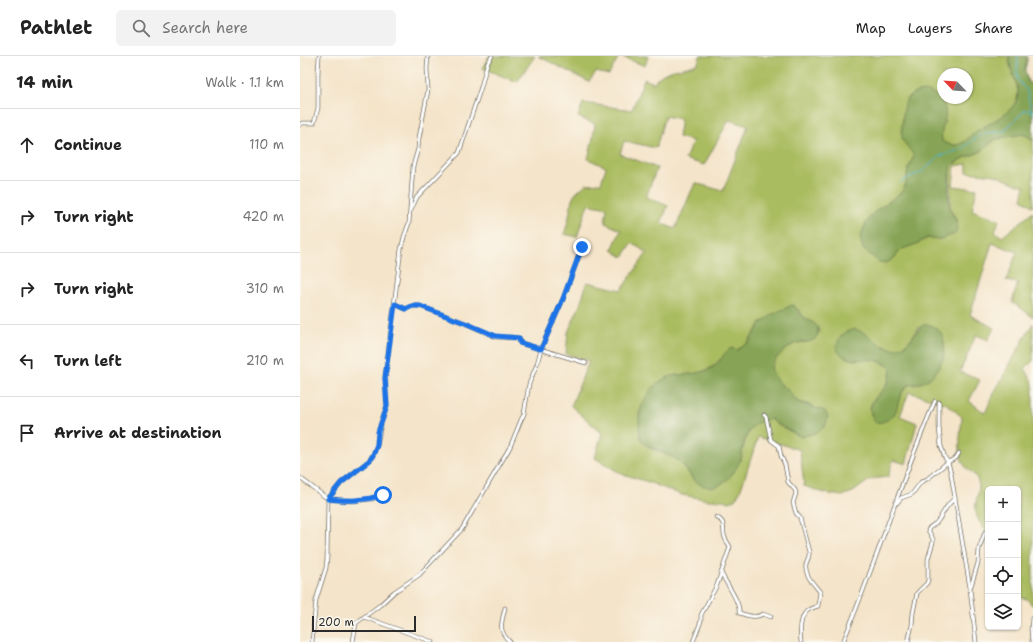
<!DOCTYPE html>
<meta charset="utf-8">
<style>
body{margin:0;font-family:"Shantell Sans",sans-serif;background:#f2f2f2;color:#222}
.controls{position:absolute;right:12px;bottom:12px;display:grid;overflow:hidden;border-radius:6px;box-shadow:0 1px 3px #0004}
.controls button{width:36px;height:36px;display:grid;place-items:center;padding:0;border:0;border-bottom:1px solid #e0e0e0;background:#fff;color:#222;font:20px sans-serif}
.compass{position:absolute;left:637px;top:12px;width:36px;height:36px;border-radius:50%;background:#fff;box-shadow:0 1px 3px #0004;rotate:295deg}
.scale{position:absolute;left:12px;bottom:10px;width:104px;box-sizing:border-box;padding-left:4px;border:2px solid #2b2b2b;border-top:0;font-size:11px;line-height:14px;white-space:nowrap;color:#2b2b2b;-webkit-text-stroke:3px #fbf7ec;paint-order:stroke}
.stop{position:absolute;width:12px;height:12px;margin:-9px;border:3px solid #1a73e8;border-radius:50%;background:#fff}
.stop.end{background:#1a73e8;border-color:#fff;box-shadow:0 1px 4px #0008}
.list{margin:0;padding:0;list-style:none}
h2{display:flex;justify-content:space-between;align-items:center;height:52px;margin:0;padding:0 16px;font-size:17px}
h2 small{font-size:13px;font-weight:400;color:#767676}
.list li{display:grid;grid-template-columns:26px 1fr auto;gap:12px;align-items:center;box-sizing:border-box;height:72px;padding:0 16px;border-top:1px solid #e0e0e0}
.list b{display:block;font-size:15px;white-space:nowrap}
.list em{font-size:13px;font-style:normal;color:#767676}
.icon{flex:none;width:22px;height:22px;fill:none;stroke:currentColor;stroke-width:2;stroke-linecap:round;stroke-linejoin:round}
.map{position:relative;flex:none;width:733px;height:586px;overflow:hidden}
header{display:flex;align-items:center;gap:24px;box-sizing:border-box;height:56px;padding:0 20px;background:#fff;border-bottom:1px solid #e0e0e0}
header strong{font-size:19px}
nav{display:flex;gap:22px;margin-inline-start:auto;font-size:14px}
.search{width:280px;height:36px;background:#f2f2f2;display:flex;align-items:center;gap:10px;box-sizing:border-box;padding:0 14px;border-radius:6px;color:#767676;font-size:15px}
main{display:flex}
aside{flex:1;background:#fff}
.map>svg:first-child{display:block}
.green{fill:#aabc60;stroke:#6a7446;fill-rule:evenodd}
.forest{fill:#87a456;stroke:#596840}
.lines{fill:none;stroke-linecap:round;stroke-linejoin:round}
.stream{stroke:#48b2c6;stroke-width:1}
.street-casing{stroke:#716c62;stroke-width:4.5}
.street{stroke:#fff;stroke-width:3}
.route{stroke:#1a73e8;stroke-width:5}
</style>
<header>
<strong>Pathlet</strong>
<div class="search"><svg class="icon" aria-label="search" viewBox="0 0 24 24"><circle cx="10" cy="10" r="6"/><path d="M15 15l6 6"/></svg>Search here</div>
<nav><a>Map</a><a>Layers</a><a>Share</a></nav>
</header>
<main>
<aside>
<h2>14 min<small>Walk · 1.1 km</small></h2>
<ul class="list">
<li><svg class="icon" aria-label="ahead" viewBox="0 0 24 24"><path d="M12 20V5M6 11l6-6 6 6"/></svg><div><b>Continue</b></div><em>110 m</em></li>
<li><svg class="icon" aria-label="right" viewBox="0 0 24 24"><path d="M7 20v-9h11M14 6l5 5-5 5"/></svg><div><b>Turn right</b></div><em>420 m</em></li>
<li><svg class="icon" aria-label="right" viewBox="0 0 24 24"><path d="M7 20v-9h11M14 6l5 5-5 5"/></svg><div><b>Turn right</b></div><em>310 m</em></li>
<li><svg class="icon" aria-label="left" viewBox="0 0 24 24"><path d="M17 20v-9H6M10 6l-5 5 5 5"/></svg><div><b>Turn left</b></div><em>210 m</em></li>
<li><svg class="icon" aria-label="arrive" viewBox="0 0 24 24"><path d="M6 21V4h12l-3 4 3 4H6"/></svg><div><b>Arrive at destination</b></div></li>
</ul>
</aside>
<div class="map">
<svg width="733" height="586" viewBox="0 0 733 586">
<rect width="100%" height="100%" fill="#fbf7ec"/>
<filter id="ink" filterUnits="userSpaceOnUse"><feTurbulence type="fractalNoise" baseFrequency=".025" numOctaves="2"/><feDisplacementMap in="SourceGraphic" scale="8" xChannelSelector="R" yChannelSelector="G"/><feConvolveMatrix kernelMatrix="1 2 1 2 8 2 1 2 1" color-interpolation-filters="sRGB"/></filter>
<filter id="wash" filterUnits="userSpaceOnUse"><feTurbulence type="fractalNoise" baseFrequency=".012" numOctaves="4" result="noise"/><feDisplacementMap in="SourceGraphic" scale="16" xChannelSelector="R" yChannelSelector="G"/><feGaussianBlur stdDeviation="0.9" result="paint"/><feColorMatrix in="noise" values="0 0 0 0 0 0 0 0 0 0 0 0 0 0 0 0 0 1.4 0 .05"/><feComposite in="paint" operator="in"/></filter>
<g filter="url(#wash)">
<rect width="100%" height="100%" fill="#f4e4c9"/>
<g class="green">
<polygon points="189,0 235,0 217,26 182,12"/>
<polygon points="238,0 319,0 309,19 296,16 289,26"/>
<polygon points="320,0 348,0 345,10"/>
<path d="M400,0H708C710,4 709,8 711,12C713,21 719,30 718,39C715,58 688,67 674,77C670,80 667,85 662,87C655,91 648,89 642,85C639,70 650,60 642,44L616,37L610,40L606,46V88L611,93L614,100L608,113L606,128L602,136L585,149L579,152L592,204L602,193L616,188L628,182L641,183L657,165L650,153V111L661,103L680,96L696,83L723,78L729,81L733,85V151L722,143L725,130L714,127L695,119L667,116V108L655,110L653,130L677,133L672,154L699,164L695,176L702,181L733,156V261L712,246L718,227L706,225L717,196L692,187L670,259L694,272L688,284L676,279L660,316L680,324L669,345L685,357L696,333L733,267V305L725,312L733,327V550L727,543L718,541V433H688V478C678,465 673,458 677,441C678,437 680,431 678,426C676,417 669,417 665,410C656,397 661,376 662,361L647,348L609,336L600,360L617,367L606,408L593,404L588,421L571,423L553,436L542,440L524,437L504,430L500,394L458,381L441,433L435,444L429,446L423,444H409L382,439L348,426L320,417L295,402L302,377L271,350L289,305L266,298L268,276L280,249L287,226L321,234L347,197L332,187L323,201L312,194L321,174L305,167L307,152L288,148L277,181L264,178L268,166L272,144L275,138L286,128L301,127L306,111L288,103L293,82L295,68L278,61L283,47L332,54L344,23L354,27C364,11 383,15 398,7ZM643,18H667V42H643ZM365,60L381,63L378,81L393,85L385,103L404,109L429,64L448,70L423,135L395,127L375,173L361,167L368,150L346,141L357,112L320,98L324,85L356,92ZM498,253C503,263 510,263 518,271L519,277L508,286L495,287L482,296L472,307L471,313L478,326L489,335L498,346L511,349L502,381L477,368L471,363C465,364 457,365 453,369C446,376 443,393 441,402L394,425L381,407L375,402L350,392L340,382L339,356L363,324L376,319L384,320L405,315L412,311L423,301L444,291L453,279L461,267ZM619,271L643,280L644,294L616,329L610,328C600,335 598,348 594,359L576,367C560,346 581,341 588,326C590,322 590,318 591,313C581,302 566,303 551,304L568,279C578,288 595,300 607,287C612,282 615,276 619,271Z"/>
</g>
<g class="forest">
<path d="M708,0H727V5L725,14L728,26L733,29V85L729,81L723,78L696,83L680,96L661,103L650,111C649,124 647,140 650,152C653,163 661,165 655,178L641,183L627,182L616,188L602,193L592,204L586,207L579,206L563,193L560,182L565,169L573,157L602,136L606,128L608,113L614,100C611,93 603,88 602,81C601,74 603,51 606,45C615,30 637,33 644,49C649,61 639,73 642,85C648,89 655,91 662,87C667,85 670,80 674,77C688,67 715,58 718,39C719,30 713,21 711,12C709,8 710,4 708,0Z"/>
<path d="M492,249C500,254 497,255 501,259C505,263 513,265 518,271C519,291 505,283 494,288C484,293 473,303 471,313L478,326L489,335L498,346L525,355L528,361C525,376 516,377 501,381L477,368L471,363C454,365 447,374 443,390C442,394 442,399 441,402C437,413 425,431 412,431C393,431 391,417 380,406C377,403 372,401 368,399C346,388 338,392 339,364C340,343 356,321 377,319C389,318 402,318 413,311C421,306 423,297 431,292L437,294L449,286L461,267L473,258Z"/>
<path d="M625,268C659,271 645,331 610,328C590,342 607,363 576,367C561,346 581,341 588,326C590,322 590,318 591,313C574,293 549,315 536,292C540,279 542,277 555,273C560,275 565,277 569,280C579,288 593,299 606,288C614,282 616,273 625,268Z"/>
</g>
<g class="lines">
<g class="stream">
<polyline points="718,0 717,17 718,24 727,35 731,54 733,58"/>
<polyline points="600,127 609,121 622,116 640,100 662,93 676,82 685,77 702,76 705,74 725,54 731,54"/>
</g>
</g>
</g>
<g filter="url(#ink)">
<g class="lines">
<defs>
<g id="street">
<polyline points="0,69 2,67 14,67 18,52 18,18 19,0"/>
<polyline points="111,154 117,141 159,97 181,31 187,8 192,0"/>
<polyline points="95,248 106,253 113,250 120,250 165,267 196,281 219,282 220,287 286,307"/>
<polyline points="639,346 639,371 641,390 645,402 648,406 651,418 670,532 676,586"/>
<path d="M464,359L466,361L471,384L479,390L481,400L485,409L488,426L495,434L496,437L493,447L496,457L500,462L509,496C510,501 507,504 506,508C504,519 514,528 520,536L518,550C515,551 509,553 507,555C499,562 500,577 501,586"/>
<polyline points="0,422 28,443 53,445 71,443 83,439"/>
<polyline points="597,447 601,442 612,438 621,426 627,423 648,406 656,402 659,397"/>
<path d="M421,517C426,527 441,547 439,557C447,559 455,563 463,558L471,561"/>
<polyline points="671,530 678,507 679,493 685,476"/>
<path d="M205,552C202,566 197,574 210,586"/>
<polyline points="64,561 80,549 94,536 119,519 162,473 210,391 221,364 224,358 229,328 237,308 241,293 263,243 282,191"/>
<polyline points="732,562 731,573 732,586"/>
<polyline points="12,586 16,544 26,512 27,502 28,443 41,427 70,404 73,399 77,389 81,367 87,350 85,322 101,193 104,181 109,167 113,110 118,93 119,82 128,34 127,12 128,0"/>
<polyline points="53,586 56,567 64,561 133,586"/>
<path d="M393,586L401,565V559L417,529L430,491C429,488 426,485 425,482C421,473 428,467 416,461"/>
<path d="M543,586C576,507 601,424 635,345"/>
<path d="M608,586L612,569L613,557L617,537L627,527L628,524V503L633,486V483L628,474C630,469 634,470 637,466C644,457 645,450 655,442"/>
</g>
</defs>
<use href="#street" class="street-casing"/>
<use href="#street" class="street"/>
</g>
</g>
<g class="lines" filter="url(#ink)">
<path class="route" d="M83,439C64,445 48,445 28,443L41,427L70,404L73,399L77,389L78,376L87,350L85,322L95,248L106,253L112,250H120L165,267L196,280L219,282L220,287L241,293L263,243L282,191"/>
</g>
</svg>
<div class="controls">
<button>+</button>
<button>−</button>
<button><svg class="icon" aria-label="locate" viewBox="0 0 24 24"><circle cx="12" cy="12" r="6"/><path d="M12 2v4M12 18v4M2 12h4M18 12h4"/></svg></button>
<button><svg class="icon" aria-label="layers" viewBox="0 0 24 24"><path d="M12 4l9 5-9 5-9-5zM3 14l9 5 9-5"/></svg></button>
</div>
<svg class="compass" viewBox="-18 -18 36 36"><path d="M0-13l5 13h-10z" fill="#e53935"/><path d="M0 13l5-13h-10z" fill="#767676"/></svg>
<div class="scale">200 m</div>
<div class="stop" style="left:83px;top:439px"></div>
<div class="stop end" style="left:282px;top:191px"></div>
</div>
</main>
